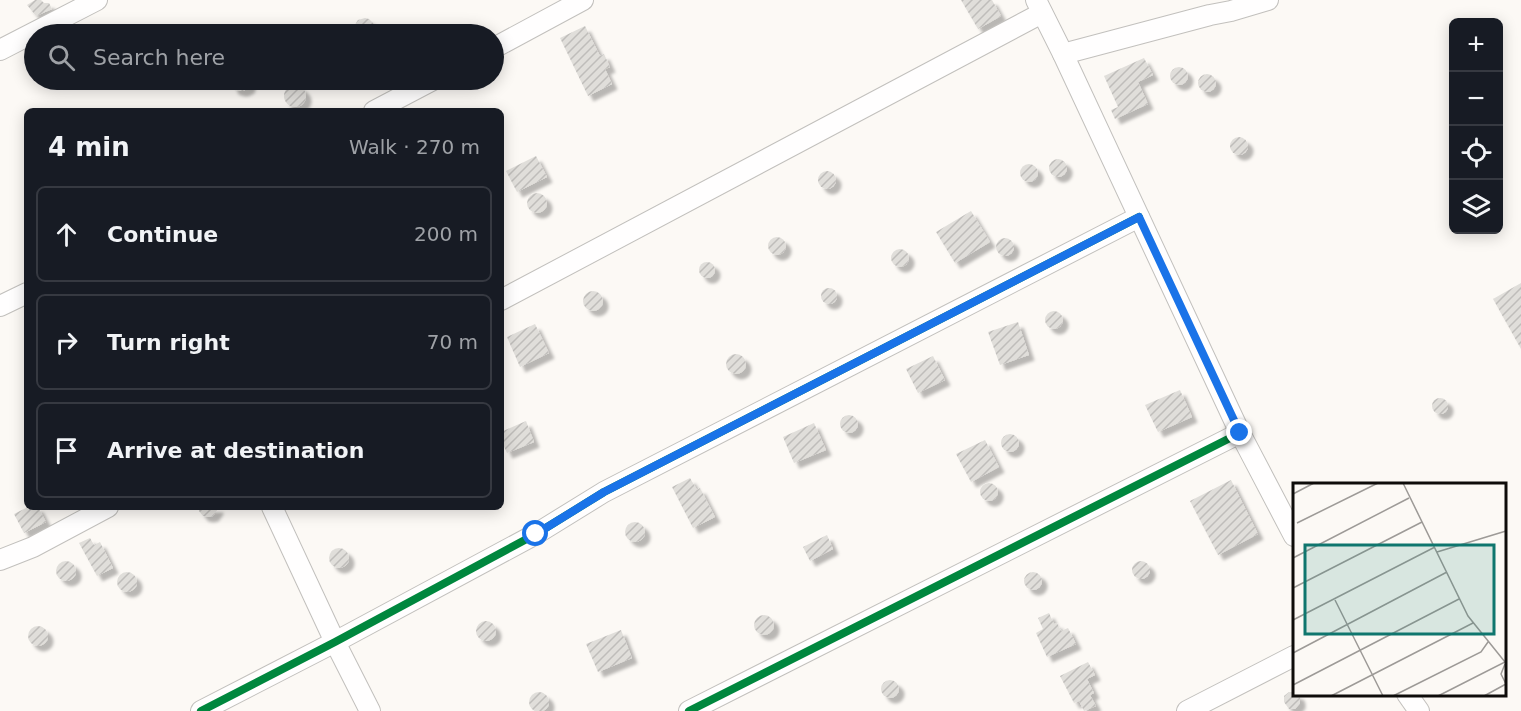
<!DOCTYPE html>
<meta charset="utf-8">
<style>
body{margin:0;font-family:"DejaVu Sans",sans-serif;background:#20242c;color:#f1f3f6}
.controls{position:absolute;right:18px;top:18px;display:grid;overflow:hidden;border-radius:9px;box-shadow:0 3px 15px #0003}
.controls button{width:54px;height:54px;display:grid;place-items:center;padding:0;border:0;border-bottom:2px solid #363941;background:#171b24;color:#f1f3f6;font:30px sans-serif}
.stop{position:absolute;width:18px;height:18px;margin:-14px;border:4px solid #1a73e8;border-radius:50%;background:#fff}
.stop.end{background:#1a73e8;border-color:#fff;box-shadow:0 2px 6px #0008}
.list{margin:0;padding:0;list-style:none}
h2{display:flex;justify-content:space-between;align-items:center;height:78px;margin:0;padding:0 24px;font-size:26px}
h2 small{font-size:20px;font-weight:400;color:#9ea1a6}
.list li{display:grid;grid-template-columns:39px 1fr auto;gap:18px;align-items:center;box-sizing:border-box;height:96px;margin:0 12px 12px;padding:0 12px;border:2px solid #363941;border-radius:9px}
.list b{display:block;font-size:22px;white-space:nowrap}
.list em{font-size:20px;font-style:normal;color:#9ea1a6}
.icon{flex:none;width:33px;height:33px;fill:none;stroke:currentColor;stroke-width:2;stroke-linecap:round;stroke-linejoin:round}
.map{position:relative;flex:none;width:1521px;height:711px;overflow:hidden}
.search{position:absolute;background:#171b24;box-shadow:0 3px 15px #0003;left:24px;top:24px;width:480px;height:66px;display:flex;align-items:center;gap:15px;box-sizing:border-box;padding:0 21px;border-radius:33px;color:#9ea1a6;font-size:22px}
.panel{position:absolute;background:#171b24;box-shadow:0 3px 15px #0003;left:24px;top:108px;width:480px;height:402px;border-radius:9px}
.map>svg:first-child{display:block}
.building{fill:url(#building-hatch);filter:url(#shadow)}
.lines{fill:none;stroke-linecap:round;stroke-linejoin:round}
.street-casing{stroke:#c2c0bd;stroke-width:22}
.street{stroke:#fffefe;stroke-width:20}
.cycleway-casing{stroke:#fff;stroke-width:11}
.cycleway{stroke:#00873e;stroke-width:8}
.route{stroke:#1a73e8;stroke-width:8}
.inset-road{fill:none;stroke:#9d9a97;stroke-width:1.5}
.view{fill:#0f766e;fill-opacity:0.15;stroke:#0f766e;stroke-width:3}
.inset-edge{fill:none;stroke:#0e0c0a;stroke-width:3}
</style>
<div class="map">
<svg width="1521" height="711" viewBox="0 0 1521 711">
<defs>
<pattern id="building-hatch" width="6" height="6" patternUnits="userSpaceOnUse" patternTransform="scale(1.5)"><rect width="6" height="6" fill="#e0deda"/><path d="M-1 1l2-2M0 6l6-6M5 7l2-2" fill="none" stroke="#bfbdba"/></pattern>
<filter id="shadow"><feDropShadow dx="5.5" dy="5.5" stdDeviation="1.5" flood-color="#0004"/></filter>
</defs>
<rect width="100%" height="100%" fill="#fcf9f5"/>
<g class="building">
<polygon points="35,0 41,0 44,3 49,3 52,9 36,16 27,5"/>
<polygon points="961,0 992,0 1001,16 978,29"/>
<polygon points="365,18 369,19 374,24 375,27 374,34 356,34 354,29 356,23 358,20"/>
<polygon points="585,26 600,56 604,54 610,67 605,69 612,84 588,96 560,38"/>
<polygon points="1144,58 1153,75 1138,82 1148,104 1115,119 1111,110 1118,107 1104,76"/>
<circle cx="1179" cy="76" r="9"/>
<circle cx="1207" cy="83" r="9"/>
<polygon points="230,80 251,80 251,81 249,88 243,91 239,91 233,89"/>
<circle cx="295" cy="96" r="11"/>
<circle cx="1239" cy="146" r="9"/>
<polygon points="536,156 547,177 517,192 506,171"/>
<circle cx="1058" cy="168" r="9"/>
<circle cx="1029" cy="173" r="9"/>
<circle cx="827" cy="180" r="9"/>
<circle cx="537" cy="203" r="10"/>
<polygon points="971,211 990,242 955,263 936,232"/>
<circle cx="777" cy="246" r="9"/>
<circle cx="1005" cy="247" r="9"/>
<circle cx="900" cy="258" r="9"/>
<circle cx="707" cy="270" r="8"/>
<polygon points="1521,283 1521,349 1493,299"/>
<circle cx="829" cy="296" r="8"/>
<circle cx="593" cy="301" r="10"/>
<circle cx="1054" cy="320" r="9"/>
<polygon points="1018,322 1029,355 1000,365 988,332"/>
<polygon points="535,324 549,353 520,367 507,337"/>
<circle cx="736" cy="364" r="10"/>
<polygon points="933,356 945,380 918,393 906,369"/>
<polygon points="1180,390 1192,417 1158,432 1145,405"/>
<circle cx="1440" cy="406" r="8"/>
<circle cx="849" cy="424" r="9"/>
<polygon points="526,421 534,442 507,453 501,440 501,432"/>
<polygon points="814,423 826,450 794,463 783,437"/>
<circle cx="1010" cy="443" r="9"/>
<polygon points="985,440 999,467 971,482 956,454"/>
<polygon points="690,478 697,490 700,488 715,517 693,528 672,487"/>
<polygon points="1231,480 1258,534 1218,555 1190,501"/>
<circle cx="989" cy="492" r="9"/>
<polygon points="28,507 38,507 46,522 24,533 14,514"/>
<polygon points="199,507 218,507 218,509 213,516 208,517 203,516 199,511"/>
<circle cx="635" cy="532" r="10"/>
<polygon points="827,535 833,549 810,561 803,547"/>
<polygon points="90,538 94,545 100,542 113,568 97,576 79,543"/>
<circle cx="339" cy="558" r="10"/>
<circle cx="66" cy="571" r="10"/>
<circle cx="1141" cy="570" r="9"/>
<circle cx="127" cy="582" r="10"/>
<circle cx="1033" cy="581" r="9"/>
<polygon points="1049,613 1054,624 1057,623 1061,631 1068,628 1076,644 1047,657 1036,633 1043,629 1038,618"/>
<circle cx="764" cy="625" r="10"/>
<circle cx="486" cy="631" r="10"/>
<circle cx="38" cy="636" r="10"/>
<polygon points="621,630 632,658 598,672 586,644"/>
<polygon points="1088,662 1095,675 1087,679 1094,693 1090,695 1096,706 1084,711 1079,701 1074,703 1060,676"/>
<circle cx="890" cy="689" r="9"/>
<polygon points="1289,692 1294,692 1294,694 1298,694 1300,698 1300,703 1295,709 1289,709 1284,702 1284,696"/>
<circle cx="539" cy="702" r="10"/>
</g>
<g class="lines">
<defs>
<g id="street">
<polyline points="1036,0 1063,54 1240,433 1294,536"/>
<polyline points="494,48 583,0"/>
<polyline points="0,50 97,0"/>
<polyline points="1063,54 1210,15 1231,11 1268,0"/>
<polyline points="374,111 433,80"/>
<polyline points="501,300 1042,13"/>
<polyline points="0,306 27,293"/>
<polyline points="272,507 335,642 370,711"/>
<polyline points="0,560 33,547 108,507"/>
<polyline points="1407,694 1419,711"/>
<polyline points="201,711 335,642 536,534 604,492 1139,217"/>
<polyline points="689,711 1240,433"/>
<polyline points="1187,711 1294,656"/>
</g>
</defs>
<use href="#street" class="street-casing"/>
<use href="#street" class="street"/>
<defs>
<g id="cycleway">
<polyline points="201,711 335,642 536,534 604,492 1139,217"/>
<polyline points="689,711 1240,433"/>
</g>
</defs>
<use href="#cycleway" class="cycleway-casing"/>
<use href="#cycleway" class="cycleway"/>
</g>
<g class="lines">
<polyline class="route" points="536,534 604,492 1139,217 1240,433"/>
</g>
<g transform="translate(1293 483)">
<rect width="213" height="213" fill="#fcf9f5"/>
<path class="inset-road" d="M110,0L175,133L212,179L145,213M0,11L21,0M4,40L85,0M144,69L213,48M0,75L116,15M0,105L129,39M42,117L90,213M0,137L142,64M0,170L154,89M212,181L208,191L213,201M0,202L166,116M38,213L180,140M100,213L188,169L195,159M191,213L213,201"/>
<path class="view" d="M12,62H201V151H12Z"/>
<rect width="213" height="213" class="inset-edge"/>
</g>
</svg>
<div class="controls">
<button>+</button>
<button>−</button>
<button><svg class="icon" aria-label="locate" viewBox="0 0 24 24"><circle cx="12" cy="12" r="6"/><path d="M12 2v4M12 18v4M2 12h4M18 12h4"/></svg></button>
<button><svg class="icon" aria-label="layers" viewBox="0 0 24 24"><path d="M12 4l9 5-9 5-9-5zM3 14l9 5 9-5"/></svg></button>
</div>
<div class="stop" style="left:536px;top:534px"></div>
<div class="stop end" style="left:1240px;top:433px"></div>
<div class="search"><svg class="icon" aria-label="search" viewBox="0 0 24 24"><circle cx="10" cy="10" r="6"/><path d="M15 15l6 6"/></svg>Search here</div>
<section class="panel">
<h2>4 min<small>Walk · 270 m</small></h2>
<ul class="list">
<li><svg class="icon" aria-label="ahead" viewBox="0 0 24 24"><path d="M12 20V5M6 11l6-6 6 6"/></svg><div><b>Continue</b></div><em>200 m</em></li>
<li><svg class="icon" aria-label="right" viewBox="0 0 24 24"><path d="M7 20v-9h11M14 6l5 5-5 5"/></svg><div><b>Turn right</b></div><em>70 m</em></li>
<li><svg class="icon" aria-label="arrive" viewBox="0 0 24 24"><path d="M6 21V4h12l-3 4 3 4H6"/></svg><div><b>Arrive at destination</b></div></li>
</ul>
</section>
</div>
